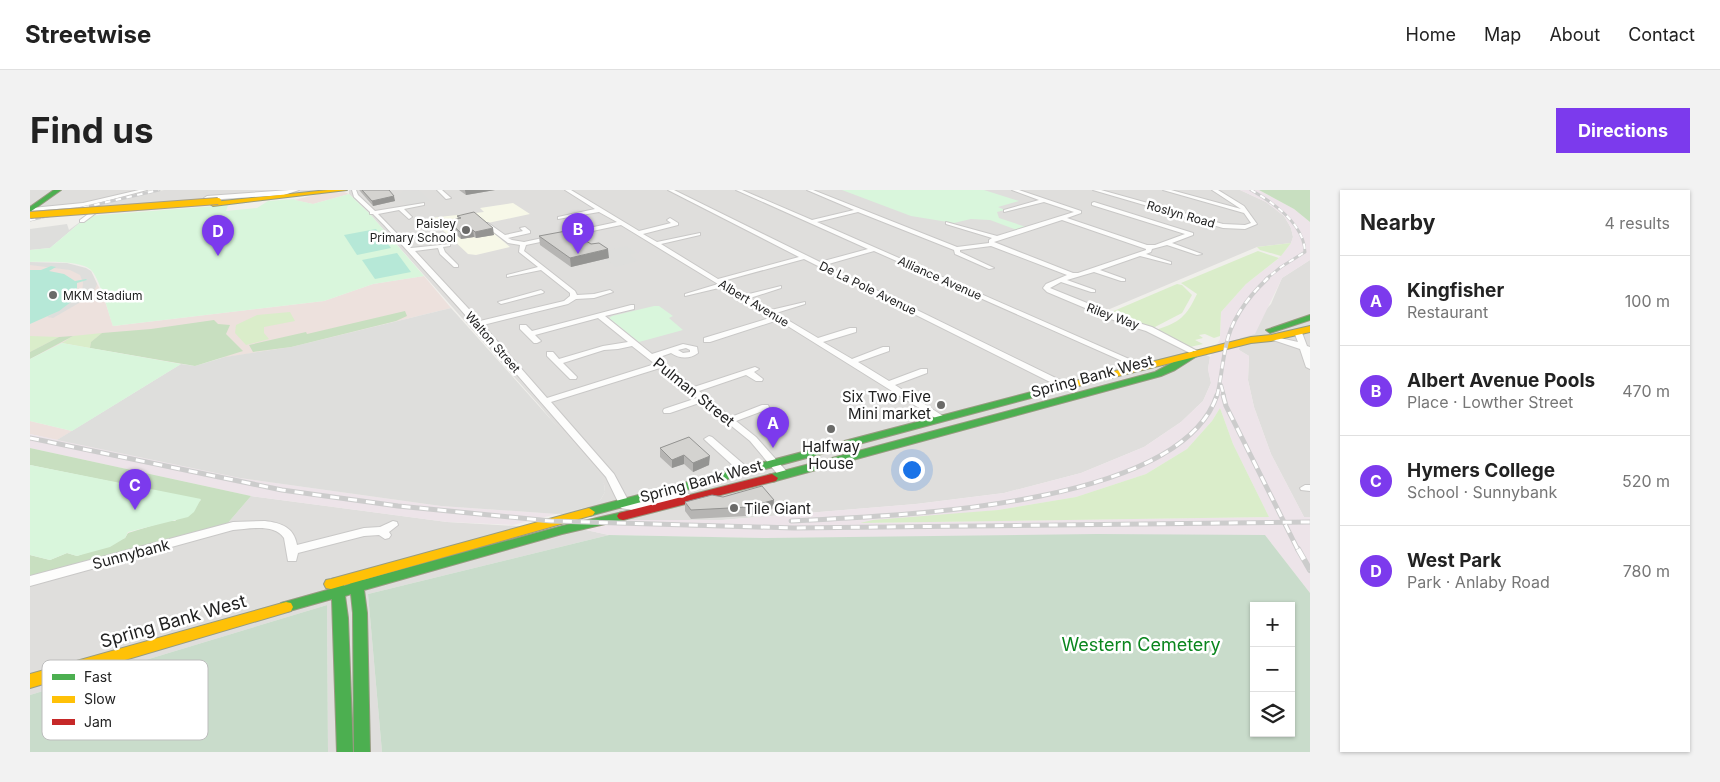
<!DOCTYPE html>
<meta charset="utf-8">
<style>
body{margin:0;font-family:Inter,sans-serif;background:#f2f2f2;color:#222}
.controls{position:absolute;right:15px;bottom:15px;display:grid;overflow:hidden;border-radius:0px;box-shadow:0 1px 4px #0004}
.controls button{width:45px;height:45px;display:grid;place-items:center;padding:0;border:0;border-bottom:1px solid #e0e0e0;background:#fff;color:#222;font:25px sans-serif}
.you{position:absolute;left:881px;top:279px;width:18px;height:18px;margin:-12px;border:4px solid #fff;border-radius:50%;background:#1a73e8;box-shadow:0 0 0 8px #1a73e833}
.badge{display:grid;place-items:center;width:32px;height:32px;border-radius:50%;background:#7c3aed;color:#fff;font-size:16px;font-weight:700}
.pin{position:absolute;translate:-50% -41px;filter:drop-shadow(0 1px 2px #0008)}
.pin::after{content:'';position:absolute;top:26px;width:18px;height:15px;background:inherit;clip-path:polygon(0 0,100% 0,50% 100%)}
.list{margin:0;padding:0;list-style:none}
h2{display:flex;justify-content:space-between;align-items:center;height:65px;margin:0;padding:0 20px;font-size:21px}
h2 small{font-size:16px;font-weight:400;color:#767676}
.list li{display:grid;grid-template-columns:32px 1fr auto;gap:15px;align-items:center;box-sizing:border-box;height:90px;padding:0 20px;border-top:1px solid #e0e0e0}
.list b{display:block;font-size:19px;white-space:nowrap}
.list p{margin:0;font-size:16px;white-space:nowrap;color:#767676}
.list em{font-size:16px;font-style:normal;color:#767676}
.icon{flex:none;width:28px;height:28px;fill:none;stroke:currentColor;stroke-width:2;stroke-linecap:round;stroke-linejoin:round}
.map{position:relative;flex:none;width:1280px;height:562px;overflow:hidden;border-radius:0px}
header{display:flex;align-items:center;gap:30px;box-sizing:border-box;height:70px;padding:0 25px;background:#fff;border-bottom:1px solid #e0e0e0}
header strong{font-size:24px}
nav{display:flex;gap:28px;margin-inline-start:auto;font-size:18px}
.intro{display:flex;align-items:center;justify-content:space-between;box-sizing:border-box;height:120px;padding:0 30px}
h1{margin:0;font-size:35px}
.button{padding:12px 22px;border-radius:0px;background:#7c3aed;color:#fff;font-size:18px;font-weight:700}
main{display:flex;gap:30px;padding:0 30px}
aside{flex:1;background:#fff;border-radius:0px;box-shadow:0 1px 4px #0004}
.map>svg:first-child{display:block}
.residential{fill:#dfdedc}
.commercial{fill:#ede1dd}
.industrial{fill:#ede4e9;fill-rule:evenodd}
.education{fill:#f7f8e8}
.religious{fill:#dededc}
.grass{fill:#daedca}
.forest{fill:#c8dfc0}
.cemetery{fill:#c9dccb;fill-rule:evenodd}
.park{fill:#d9f6dc}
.pitch{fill:#b6e8d7}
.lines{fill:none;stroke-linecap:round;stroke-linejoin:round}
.street-casing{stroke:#c9c8c7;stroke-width:2}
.fast-casing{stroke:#979b81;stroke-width:2}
.slow-casing{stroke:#979b81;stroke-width:2}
.jam-casing{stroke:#979b81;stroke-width:2}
.street{fill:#fdfdfc;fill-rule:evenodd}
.fast{fill:#4caf50;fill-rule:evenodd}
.slow{fill:#ffc107;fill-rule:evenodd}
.jam{fill:#c62828;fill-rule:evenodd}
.rail-far3-casing{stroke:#ccc;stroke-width:3}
.rail-far2-casing{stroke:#ccc;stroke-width:4}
.rail-far1-casing{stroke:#ccc;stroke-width:5}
.rail-casing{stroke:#ccc;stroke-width:6}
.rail-far3{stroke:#fff;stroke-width:2;stroke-dasharray:5.5;stroke-linecap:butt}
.rail-far2{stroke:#fff;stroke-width:2.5;stroke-dasharray:7;stroke-linecap:butt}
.rail-far1{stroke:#fff;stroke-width:3;stroke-dasharray:9;stroke-linecap:butt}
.rail{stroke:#fff;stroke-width:4.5;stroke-dasharray:12;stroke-linecap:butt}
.slow-bridge-casing{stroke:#a79f86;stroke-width:8;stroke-linecap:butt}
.slow-bridge{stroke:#ffc107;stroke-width:6}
.wall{fill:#b6b5b3}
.shaded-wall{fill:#949492}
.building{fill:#d4d3d0;stroke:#949492}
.poi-dot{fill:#6a6a68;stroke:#fff;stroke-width:2}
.labels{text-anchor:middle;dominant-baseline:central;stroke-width:5;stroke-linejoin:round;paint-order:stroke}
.far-street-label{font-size:12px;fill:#222;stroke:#fff}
.far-poi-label{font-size:12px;fill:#222;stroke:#fff;text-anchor:end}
.street-label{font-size:15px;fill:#222;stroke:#fff}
.poi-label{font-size:15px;fill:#222;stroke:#fff;text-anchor:end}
.near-street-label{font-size:18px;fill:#222;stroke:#fff}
.near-park-label{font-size:18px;fill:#0a861e;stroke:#fff}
.key{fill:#fff;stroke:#bdbdbd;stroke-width:1}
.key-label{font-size:14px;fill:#222}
</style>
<header>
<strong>Streetwise</strong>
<nav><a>Home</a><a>Map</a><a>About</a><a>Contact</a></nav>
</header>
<div class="intro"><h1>Find us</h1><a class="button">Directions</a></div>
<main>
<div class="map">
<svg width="1280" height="562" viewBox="0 0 1280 562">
<rect width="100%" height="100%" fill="#f0efeb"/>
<g class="residential">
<polygon points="0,0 120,0 34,20 0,22"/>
<polygon points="134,0 292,0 48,20"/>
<polygon points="319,0 1210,0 1236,12 1254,26 1261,38 1263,47 1261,53 1227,57 1075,121 1123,138 1180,167 1178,179 1181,193 1173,211 1151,232 1114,257 1051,283 974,303 886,314 692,330 600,330 527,324 562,316 571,309 575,302 574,294 510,216 339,23 319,4"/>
<polygon points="1280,70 1280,327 1274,327 1241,264 1224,217 1218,190 1219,166 1209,160 1210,148 1241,114 1252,88"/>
<polygon points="221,306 417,332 556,340 579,345 338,404 352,562 298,562 297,415 0,505 0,386 197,334"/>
</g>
<g class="commercial">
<polygon points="314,2 319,4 283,14 264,10 289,4"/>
<polygon points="0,72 61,81 74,108 83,136 294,111 343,94 394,86 421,118 261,157 151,174 32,153 0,169"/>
<polygon points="0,231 42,241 27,250 0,244"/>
</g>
<g class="industrial">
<path d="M1210,0H1229L1264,19L1280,32V70L1252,88L1225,144L1210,148L1209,160L1219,166L1218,190L1224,217L1241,264L1274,327H1280V403L1235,345L736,348L579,345L556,340L600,330H692L886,314L974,303L1051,283L1114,257L1151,232L1173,211L1181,193L1178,179L1180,167L1190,149L1191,122L1216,94L1248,69L1261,53L1263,47L1261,38L1254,26L1236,12ZM1190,218L1203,254L1239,327L833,333L968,320L1046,307L1116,284L1157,259L1182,231Z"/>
<polygon points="0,244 210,288 411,316 527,324 483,335 417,332 221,306 0,258"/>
</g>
<polygon class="education" points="483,13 500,24 453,34 480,57 446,65 438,64 400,28 454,22 450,18"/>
<g class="religious">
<polygon points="389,0 400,11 377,15 367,4 372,3 372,1"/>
<polygon points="58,26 20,58 0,60 0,39 37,34 39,40"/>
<polygon points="596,56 607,63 599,65 608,71 586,77 576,70 582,68 573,62"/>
<polygon points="0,72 37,73 56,78 61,81 67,94 65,99 49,113 23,128 17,127 33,118 52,103 53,92 50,85 40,80 0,75"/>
<polygon points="421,118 568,282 574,294 575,302 571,309 563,316 527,324 411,316 210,288 27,250 151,174 165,176 195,167 261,157"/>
</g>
<g class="grass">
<polygon points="1261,53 1251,66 1230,60 1227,57"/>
<path d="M1228,61L1249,68L1216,94L1191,122L1190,146L1184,148L1175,144L1169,145L1173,148L1165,150L1173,154L1160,157L1126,140C1150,132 1156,127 1167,104L1151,93Z"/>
<polygon points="1147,94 1152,95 1162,105 1152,123 1123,138 1079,123"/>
<polygon points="260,122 265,131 234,137 234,143 239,149 216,155 205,143 206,135 227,125"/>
<polygon points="72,143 61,152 60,158 32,153 43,146"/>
<polygon points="0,146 29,147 0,162"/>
<polygon points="1190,218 1203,254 1239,327 830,333 843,330 968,320 1046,307 1116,284 1157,259 1182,231"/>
</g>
<g class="forest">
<polygon points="1229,0 1280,0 1280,32 1264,19"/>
<polygon points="375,121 377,126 366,131 261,157 223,162 219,155 276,142 277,144"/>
<polygon points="184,130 188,134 200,135 196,144 213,161 165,176 60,158 61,152 72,143 121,139"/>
<polygon points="43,146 0,169 0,162 29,147"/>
<polygon points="0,258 221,306 197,334 0,386 0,365 20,370 37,363 47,366 95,348 98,343 137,331 145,331 171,310 0,275"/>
</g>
<g class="cemetery">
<path d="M1067,344L1235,345L1280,403V562H352L338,404L579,345L736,348ZM1224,416H1261V543H1224Z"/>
<polygon points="297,415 298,562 0,562 0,505"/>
</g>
<g class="park">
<polygon points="812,0 954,0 989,11 968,17 975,20 967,22 969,28 996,37 987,40 960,30 941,29 924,33 881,26"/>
<path d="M319,4L339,23L394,86L343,94L294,111L83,136C78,122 71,92 62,81C53,70 13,72 0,72V60L20,58L58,26L198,15L196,21L227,18L238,11L264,9L265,10L283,14Z"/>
<polygon points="624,116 629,116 643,126 639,128 653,140 609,152 579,128 582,126"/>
<polygon points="32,153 151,174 42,241 0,231 0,169"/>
<polygon points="0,275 171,309 164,322 158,327 98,342 95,348 80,357 47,366 37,363 20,370 0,365"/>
</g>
<g class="pitch">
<polygon points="346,39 361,58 327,65 314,45"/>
<polygon points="367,63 381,82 345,89 332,70"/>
<polygon points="21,76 26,77 19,81 34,84 45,91 56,89 57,90 47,93 47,101 61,100 46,104 41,112 29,121 0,134 0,80 11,80"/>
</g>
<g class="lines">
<defs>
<g id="street">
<polygon points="109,0 117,0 53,17 0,21 2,18 53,13"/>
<polygon points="260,0 269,0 254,5 177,10 174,8 177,6"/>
<path d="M322,0H326L328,5L345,21L394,13V15L374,19L382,27L379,29L369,20L348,24L381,58L420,54V56L413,57L415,62L428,75V77H424L410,64L408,58L385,61L450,131L534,111L540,106V103L511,80L477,87V85L508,77L489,62L490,55L478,53L453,34L458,33L475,45L493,41L490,38L495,37L500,41V43L478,48L482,50L494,52L587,32L569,22L528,29V27L565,19L535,0H541L609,41L641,33L637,30L640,28L648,33V35L613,44L627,52L670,43V45L631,54L688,89L769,67L638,0H644L790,72L838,59L706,0H712L782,30L824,20L777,0H783L927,57L959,53V50L962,48L916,34V32L967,46L1044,22L1014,12L974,22V20L1009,10L982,0H989L1051,21V23L1037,28L1117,55H1125L1155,44L1062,15V13L1064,12L1163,43V45L1142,53L1172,64L1167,65L1137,55L1122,59L1121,62L1116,64L1141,72V74L1110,66L1070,80L1095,89V91H1091L1064,82L1037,90L1065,100V102H1061L1031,92L1020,98L1099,130L1122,137L1171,163L1170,165H1164L1116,141L1093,134L1017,102L1013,98L1016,94L1037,85L961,56L930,60V62L964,78L959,79L925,64L924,60L828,22L787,32L1115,176L1111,178H1108L844,61L795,75L1038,194V198H1032L774,69L693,91L715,105L751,96V98L720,108L741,120L775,112V114L746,123L788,148L820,138H826V142L793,152L822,169L853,157H859V161L828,172L859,191L891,179H897V183L865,195L913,226L915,228L913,230L910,231L748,130L680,152H674V148L743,127L693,97L655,106V104L688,94L591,35L496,55L494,61L545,101L547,105L564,104L580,100L583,102L564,108L546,109L538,114L453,135L517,208L625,174L602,156L588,159L574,160L533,173L547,187L546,189H540L517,166V162H523L529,169L573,156L598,152L568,128L505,145L511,151L507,153H504L490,139V135H496L502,141L601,115H604V119L575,126L622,164L653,154L667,157L668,163C660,169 650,169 641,163L627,168L664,197L725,177L729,179L724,182L733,189L732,191H726L716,185L669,201L701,227L732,215H738L739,217L738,219L706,231L726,247L758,283L759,285L754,288L750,287L720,251L672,212L640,223H634L633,221L634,219L667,208L630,178L521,212L584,284L599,312L657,303L662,306L657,309L602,320L591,318L576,287L430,119L354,35L343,24H340V22L324,7ZM1032,30L1116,59V60L1048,83H1043L964,52ZM656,158L660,160V162L653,163L648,160Z"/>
<polygon points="407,0 412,0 421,8 416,9"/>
<polygon points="1063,0 1071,0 1193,34 1215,35 1221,33 1214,23 1133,0 1141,0 1211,19 1182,0 1188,0 1214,16 1227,34 1215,39 1193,38"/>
<polygon points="69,16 74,17 54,32 50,32 50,30"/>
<polygon points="511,100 514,102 513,103 471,114 468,112"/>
<polygon points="1265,140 1271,140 1277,156 1280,157 1280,179 1276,177 1270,159 1237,148 1241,146 1268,152 1264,142"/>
<polygon points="679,246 682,247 718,278 719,280 718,282 710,282 676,251 674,249"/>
<polygon points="1275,295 1280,295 1280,301 1271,300 1270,298"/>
<path d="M235,331C251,333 264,337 267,355L334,338L350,337L363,331L367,332L368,335L359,342L361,345L359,348L355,349L349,345L334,346L268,363L266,371H258L254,348C244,333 218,339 203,340L0,396V386L203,332Z"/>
</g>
<g id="fast">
<polygon points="24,0 31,0 0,22 0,17"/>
<polygon points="1280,125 1280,130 1240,143 1236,140"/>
<polygon points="1164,161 1168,164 1167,166 1145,180 1131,186 742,292 736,288 738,285 1125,182"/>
<polygon points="1032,194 1037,197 1035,199 559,326 553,322 559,318"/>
<polygon points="593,322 597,323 599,326 597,329 532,344 334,400 337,423 340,562 324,562 323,423 321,404 315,406 318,428 323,562 307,562 302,409 256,422 251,421 249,417 251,413 301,399 300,393 302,389 307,388 312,389 314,396 320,394 321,385 326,384 331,385 333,390 532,336"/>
</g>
<g id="slow">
<polygon points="298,0 317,0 183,16 180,14 183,12"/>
<polygon points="1280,136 1280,142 1241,151 1221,153 1032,200 1027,197 1029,195 1221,147 1241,145"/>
<polygon points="559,318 565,322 563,325 301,399 296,398 294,394 296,390 301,389"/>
<polygon points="256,412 261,413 263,417 261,421 0,498 0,484"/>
</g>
<polygon id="jam" points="742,284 748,288 746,291 593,330 589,329 587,326 589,323 593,322"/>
</defs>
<use href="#street" class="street-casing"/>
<use href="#fast" class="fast-casing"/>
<use href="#slow" class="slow-casing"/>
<use href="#jam" class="jam-casing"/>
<use href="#street" class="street"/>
<use href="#fast" class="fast"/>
<use href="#slow" class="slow"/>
<use href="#jam" class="jam"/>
<defs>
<g id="rail-far3">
<path d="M1221,0C1244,13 1274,34 1275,62L1251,77L1236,89"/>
<polyline points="0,30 129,0"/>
</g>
<g id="rail-far2">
<polyline points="1191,195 1194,206"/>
<path d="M1187,206C1191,190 1192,173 1196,156C1201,129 1218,107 1238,88"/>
</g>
<g id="rail-far1">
<polyline points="1193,205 1196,216 1268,360"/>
<polyline points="0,248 252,300 368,316 521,331 764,338 1280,332"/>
<path d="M761,331C861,326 1150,318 1187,205"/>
</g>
<polyline id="rail" points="1268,359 1280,380"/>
</defs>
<use href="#rail-far3" class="rail-far3-casing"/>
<use href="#rail-far2" class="rail-far2-casing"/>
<use href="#rail-far1" class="rail-far1-casing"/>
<use href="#rail" class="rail-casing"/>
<use href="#rail-far3" class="rail-far3"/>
<use href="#rail-far2" class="rail-far2"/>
<use href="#rail-far1" class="rail-far1"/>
<use href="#rail" class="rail"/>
<defs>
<polyline id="slow-bridge" points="0,25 188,11"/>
</defs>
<use href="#slow-bridge" class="slow-bridge-casing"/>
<use href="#slow-bridge" class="slow-bridge"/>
</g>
<g class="wall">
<polygon points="329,0 359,0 365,11 343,16 330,1"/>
<polygon points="429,0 465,0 436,5"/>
<polygon points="427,26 464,45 446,48 444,47 431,49 419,38 418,31 428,29"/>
<polygon points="509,46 579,68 541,77 510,55"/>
<polygon points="659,247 679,275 663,282 654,274 642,278 630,267 630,258"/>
<polygon points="693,307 744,310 743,319 717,326 661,329 655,321 655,312"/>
</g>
<g class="shaded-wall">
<polygon points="435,0 465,0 436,5"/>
<polygon points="364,6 365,11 343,16 342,11"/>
<polygon points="463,38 464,45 446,48 445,42"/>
<polygon points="443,40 444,47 431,49 430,42"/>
<polygon points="578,59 579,68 541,77 540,68"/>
<polygon points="654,265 654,274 642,278 642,270"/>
<polygon points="680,266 679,275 663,282 663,273"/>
<polygon points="744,310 743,319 717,326 718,317"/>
</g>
<g class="building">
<polygon points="332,0 359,0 364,6 342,11"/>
<polygon points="444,22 463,38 445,42 443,40 430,42 418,31 431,28 427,26"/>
<polygon points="536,41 552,51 556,51 561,54 569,53 578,59 540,68 509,46"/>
<polygon points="659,247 680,266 663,273 654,265 642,270 630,258"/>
<polygon points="732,296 744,310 718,317 661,320 655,312 682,305 693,307"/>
</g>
<g class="poi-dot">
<circle cx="436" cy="40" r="5"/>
<circle cx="23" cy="105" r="5"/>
<circle cx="911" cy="215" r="5"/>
<circle cx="801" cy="239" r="5"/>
<circle cx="704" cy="318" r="5"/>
</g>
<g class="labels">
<g class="far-street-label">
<text transform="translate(1151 24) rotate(16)">Roslyn Road</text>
<text transform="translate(910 88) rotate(24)">Alliance Avenue</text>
<text transform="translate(838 98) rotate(26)">De La Pole Avenue</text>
<text transform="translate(724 113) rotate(31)">Albert Avenue</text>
<text transform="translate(1083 126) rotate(20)">Riley Way</text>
<text transform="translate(463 152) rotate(49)">Walton Street</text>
</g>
<g class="far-poi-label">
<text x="426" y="33">Paisley<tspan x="426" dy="14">Primary School</tspan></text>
<text x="33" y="105" text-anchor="start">MKM Stadium</text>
</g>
<g class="street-label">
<text transform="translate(1062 186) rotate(-15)">Spring Bank West</text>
<text transform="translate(664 202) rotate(39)">Pulman Street</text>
<text transform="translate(671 291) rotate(-15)">Spring Bank West</text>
<text transform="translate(101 364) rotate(-15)">Sunnybank</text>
</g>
<g class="poi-label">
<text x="901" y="206">Six Two Five<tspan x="901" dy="17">Mini market</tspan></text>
<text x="801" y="256" text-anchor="middle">Halfway<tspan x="801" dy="17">House</tspan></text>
<text x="714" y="318" text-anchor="start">Tile Giant</text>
</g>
<g class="near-street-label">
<text transform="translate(143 431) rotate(-16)">Spring Bank West</text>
</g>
<g class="near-park-label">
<text x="1111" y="454">Western Cemetery</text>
</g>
</g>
<rect x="12" y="470" width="166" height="80" rx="8" class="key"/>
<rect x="22" y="484" width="23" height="6" fill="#4caf50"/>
<rect x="22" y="506" width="23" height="7" fill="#ffc107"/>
<rect x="22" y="529" width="23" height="6" fill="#c62828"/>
<g class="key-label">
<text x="54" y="492">Fast</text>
<text x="54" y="514">Slow</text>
<text x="54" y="537">Jam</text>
</g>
</svg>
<div class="controls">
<button>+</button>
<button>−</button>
<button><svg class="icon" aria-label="layers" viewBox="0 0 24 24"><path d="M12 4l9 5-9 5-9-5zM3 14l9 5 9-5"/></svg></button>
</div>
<div class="you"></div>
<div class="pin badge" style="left:743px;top:258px">A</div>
<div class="pin badge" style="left:548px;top:64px">B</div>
<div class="pin badge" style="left:105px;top:320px">C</div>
<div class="pin badge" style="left:188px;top:66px">D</div>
</div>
<aside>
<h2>Nearby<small>4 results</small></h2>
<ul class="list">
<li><span class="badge">A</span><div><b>Kingfisher</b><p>Restaurant</p></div><em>100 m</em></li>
<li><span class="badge">B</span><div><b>Albert Avenue Pools</b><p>Place · Lowther Street</p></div><em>470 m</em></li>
<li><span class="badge">C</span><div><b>Hymers College</b><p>School · Sunnybank</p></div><em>520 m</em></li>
<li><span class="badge">D</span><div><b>West Park</b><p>Park · Anlaby Road</p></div><em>780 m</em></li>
</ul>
</aside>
</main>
